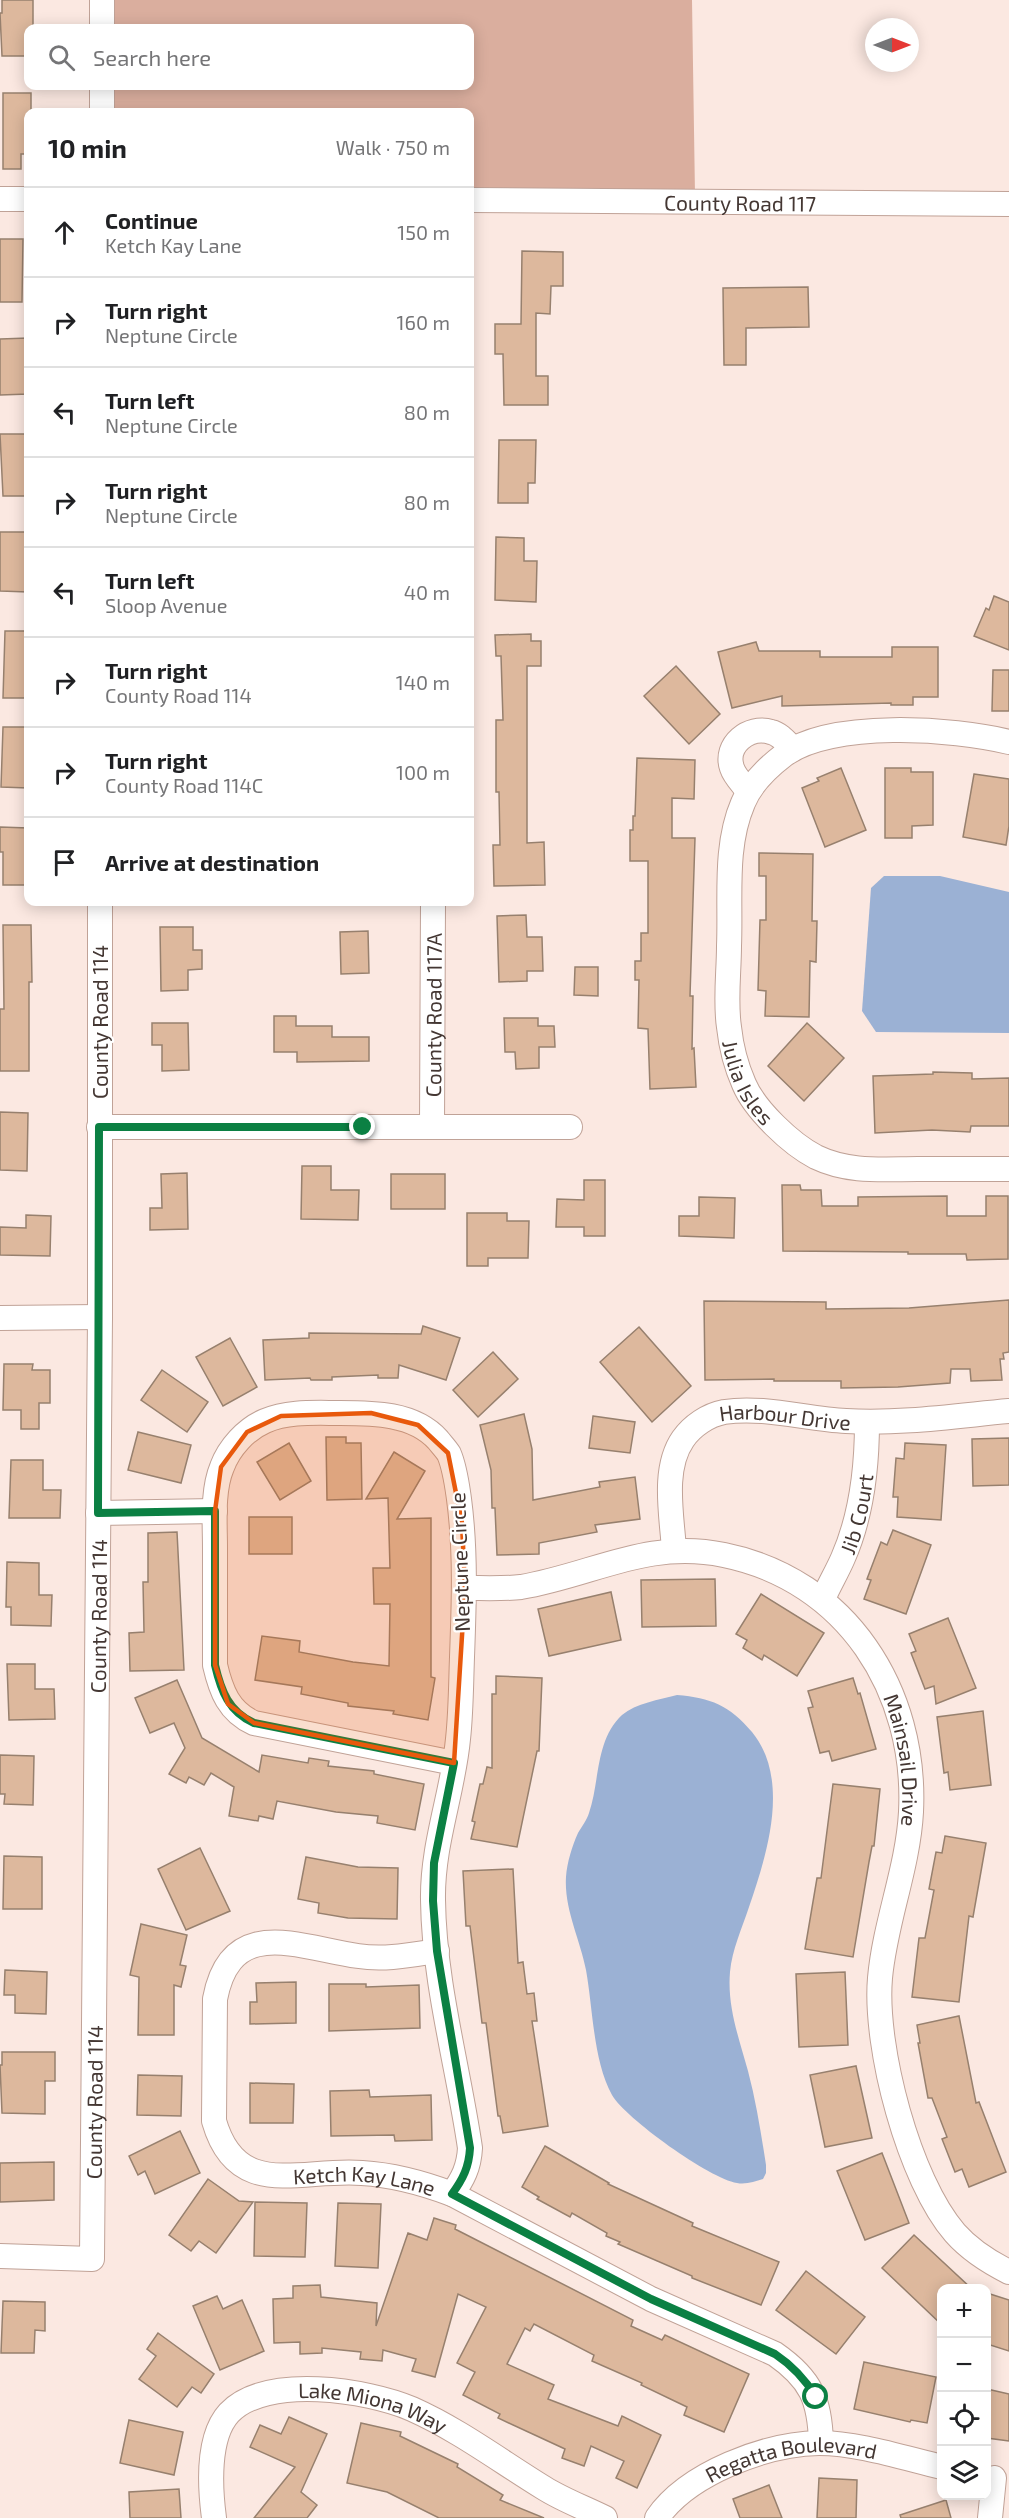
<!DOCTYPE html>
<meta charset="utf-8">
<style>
body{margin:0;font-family:"Exo 2",sans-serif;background:#f2f2f2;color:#202124}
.controls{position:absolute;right:18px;bottom:18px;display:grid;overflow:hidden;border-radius:12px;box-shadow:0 3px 15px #0003}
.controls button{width:54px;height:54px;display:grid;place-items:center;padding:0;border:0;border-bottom:2px solid #e0e0e0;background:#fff;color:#202124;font:30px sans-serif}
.compass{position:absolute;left:865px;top:18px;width:54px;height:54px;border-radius:50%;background:#fff;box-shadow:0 3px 15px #0003;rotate:90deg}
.stop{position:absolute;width:18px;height:18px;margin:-14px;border:4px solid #0b8043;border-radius:50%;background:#fff}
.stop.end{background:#0b8043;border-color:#fff;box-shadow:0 2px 6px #0008}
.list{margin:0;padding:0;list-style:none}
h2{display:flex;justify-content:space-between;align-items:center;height:78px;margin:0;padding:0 24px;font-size:26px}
h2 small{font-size:20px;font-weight:400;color:#757577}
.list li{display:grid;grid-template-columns:39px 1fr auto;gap:18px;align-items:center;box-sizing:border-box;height:90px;padding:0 24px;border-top:2px solid #e0e0e0}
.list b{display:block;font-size:22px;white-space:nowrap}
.list p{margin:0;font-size:20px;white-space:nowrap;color:#757577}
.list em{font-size:20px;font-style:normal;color:#757577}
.icon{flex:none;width:33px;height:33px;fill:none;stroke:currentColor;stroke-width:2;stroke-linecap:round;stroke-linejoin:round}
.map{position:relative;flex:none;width:1009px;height:2518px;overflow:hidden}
.search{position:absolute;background:#fff;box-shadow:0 3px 15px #0003;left:24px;top:24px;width:450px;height:66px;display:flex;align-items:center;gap:15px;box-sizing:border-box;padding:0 21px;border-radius:12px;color:#757577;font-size:22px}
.panel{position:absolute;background:#fff;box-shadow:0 3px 15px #0003;left:24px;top:108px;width:450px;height:798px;border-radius:12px}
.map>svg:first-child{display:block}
.forest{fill:#daae9e}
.water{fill:#9bb1d4}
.building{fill:#ddb89d;stroke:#97806e;stroke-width:1.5}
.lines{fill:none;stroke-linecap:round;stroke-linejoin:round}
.minor-casing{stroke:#c0a297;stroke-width:26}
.minor{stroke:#fff;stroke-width:24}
.route{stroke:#0b8043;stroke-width:8}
.marked{fill:#e8590c;fill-opacity:0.2;stroke:#e8590c;stroke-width:4.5;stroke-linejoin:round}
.labels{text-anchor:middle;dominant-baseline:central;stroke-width:4.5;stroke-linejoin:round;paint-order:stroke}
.street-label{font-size:21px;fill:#443733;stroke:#fff}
</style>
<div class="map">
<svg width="1009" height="2518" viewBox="0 0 1009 2518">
<rect width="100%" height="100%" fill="#fbe8e1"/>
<polygon class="forest" points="99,0 692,0 695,195 470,194 470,112 98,112 98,86 470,86 470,28 98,28"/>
<g class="water">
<polygon points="884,876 940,876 1009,892 1009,1033 876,1032 862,1011 871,888"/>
<path d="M677,1695C711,1698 729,1705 752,1732C791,1780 767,1854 749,1907C742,1928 732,1950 730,1972C727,2007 739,2038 748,2071C756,2101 761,2133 766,2165V2173L763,2179C755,2181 746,2185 737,2183C710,2179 625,2118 612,2095C593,2060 593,2009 586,1970C580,1939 564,1909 566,1877C567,1863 572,1846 578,1833C582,1826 587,1820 589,1813C600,1781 595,1740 622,1715C636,1703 659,1700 677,1695Z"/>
</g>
<g class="building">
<polygon points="2,0 33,0 33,28 28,28 28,56 2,56 0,13 2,13"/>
<polygon points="3,93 31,93 31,112 28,112 28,154 21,154 21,169 3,169"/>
<polygon points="0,239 23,239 22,302 0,302"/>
<polygon points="522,251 563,252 563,286 551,286 550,314 536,313 536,376 548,376 548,405 504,405 503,354 495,354 495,324 521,324"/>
<polygon points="808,287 809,327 746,328 746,365 724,365 723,288"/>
<polygon points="28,338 28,394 0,395 0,339"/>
<polygon points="0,434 28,434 28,496 3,496"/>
<polygon points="499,440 536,440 535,483 528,483 528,503 498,503"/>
<polygon points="0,532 26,532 25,564 28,564 28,592 0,591"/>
<polygon points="496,537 524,538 524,561 537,561 536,602 495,600"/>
<polygon points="994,596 1009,602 1009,650 974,636 986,608 989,610"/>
<polygon points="5,631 28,631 28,698 3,698"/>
<polygon points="531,634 531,641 541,641 541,666 527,666 527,843 544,842 545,885 494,886 493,845 500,845 499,792 496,792 496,720 503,720 501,656 496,656 495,635"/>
<polygon points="756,642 759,651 820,651 820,657 892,657 892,647 938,647 938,697 913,697 913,705 891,705 891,703 782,706 782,696 732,708 718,652"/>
<polygon points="676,666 720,714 689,744 644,696"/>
<polygon points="993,670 1009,670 1009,711 992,711"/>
<polygon points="3,727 28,727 28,788 1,787"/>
<polygon points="637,758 695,760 694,799 672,798 672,838 695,838 690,996 693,996 692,1049 694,1048 696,1087 650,1089 648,1029 638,1028 639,980 635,980 635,961 641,961 641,933 648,933 648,861 630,861 630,830 633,830 633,816 635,816"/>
<polygon points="841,768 866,830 825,847 802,788 819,781 817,778"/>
<polygon points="885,768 911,768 911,772 933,772 933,825 912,826 912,838 885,838"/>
<polygon points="974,774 1009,779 1009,826 1006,845 963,837"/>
<polygon points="0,827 28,828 28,885 3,885 3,852 0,852"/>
<polygon points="759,853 813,854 812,921 817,921 816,962 810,961 809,1017 765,1016 766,991 758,990 760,920 766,920 766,876 759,876"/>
<polygon points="526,915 527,937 542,937 543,971 527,971 527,981 499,982 497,916"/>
<polygon points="3,925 31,925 32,982 29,982 29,1071 0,1071 0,1009 4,1009"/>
<polygon points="160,927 193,927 193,950 202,950 202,969 188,970 188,990 161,991"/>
<polygon points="368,931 369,973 341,974 340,932"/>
<polygon points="575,967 598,967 598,996 574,995"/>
<polygon points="274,1016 296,1016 296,1026 332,1026 332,1037 369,1037 369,1061 297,1062 297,1052 274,1052"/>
<polygon points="504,1018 538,1018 538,1026 554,1026 555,1047 539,1047 539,1068 516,1069 515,1052 505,1052"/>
<polygon points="152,1023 188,1023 189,1070 162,1071 162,1045 152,1045"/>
<polygon points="807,1023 844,1058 804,1101 768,1066"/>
<polygon points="933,1072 972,1073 972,1079 1009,1078 1009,1126 971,1126 970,1132 932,1130 875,1133 873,1076 933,1074"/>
<polygon points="0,1112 28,1113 27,1171 0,1170"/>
<polygon points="302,1166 331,1166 331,1190 359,1190 358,1220 301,1219"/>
<polygon points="187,1173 188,1229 150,1230 150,1208 162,1208 161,1174"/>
<rect x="391" y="1174" width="54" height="35"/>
<polygon points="584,1180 605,1180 605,1236 584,1236 584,1227 556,1227 557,1199 584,1200"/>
<polygon points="782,1185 800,1185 801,1190 821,1190 822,1206 858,1206 858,1197 947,1196 947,1216 986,1216 986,1196 1008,1196 1008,1259 967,1260 966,1254 908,1254 908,1252 783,1251"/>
<polygon points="699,1197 735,1198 734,1238 679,1236 679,1216 699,1216"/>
<polygon points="467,1213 507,1213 507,1221 529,1221 528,1258 488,1258 488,1266 467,1266"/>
<polygon points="26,1215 51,1216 50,1256 0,1255 0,1227 26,1228"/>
<polygon points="1009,1300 1009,1352 1003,1353 1004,1359 1000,1359 1002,1380 971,1381 970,1369 951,1369 950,1383 898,1387 841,1388 841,1381 774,1381 774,1379 705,1380 704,1301 826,1302 826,1309 909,1308"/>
<polygon points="423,1326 460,1338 446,1380 399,1365 398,1378 378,1378 378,1375 332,1377 332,1380 311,1380 310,1378 265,1380 263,1340 309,1338 309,1333 421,1334"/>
<polygon points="639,1327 691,1386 652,1422 600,1362"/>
<polygon points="230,1338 257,1387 223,1406 196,1357"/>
<polygon points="493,1352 518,1379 478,1417 453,1390"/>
<polygon points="4,1364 33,1364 32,1370 50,1370 50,1403 39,1403 39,1429 21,1429 21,1410 3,1410"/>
<polygon points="162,1370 208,1402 187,1432 141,1400"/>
<polygon points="524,1414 532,1449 533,1500 600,1487 599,1482 635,1477 640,1519 595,1525 597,1532 539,1543 539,1554 497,1555 495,1508 492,1508 491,1470 480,1425"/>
<polygon points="593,1416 635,1422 630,1453 589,1448"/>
<polygon points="138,1432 191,1445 181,1483 128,1470"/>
<polygon points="326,1437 346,1437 346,1443 361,1443 362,1499 327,1500"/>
<polygon points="1009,1438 1009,1485 973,1486 972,1439"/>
<polygon points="289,1443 311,1481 280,1500 257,1462"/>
<polygon points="905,1443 946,1445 941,1520 897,1517 898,1497 893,1497 896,1458 904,1459"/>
<polygon points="394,1452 425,1471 397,1519 431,1518 431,1677 435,1678 428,1720 393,1714 394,1711 348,1706 348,1703 301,1694 302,1687 255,1680 262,1636 300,1641 299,1652 353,1662 389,1666 390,1604 374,1604 373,1568 390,1568 388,1498 366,1499"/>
<polygon points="11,1460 43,1460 43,1490 61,1490 60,1518 9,1518"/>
<rect x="249" y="1517" width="43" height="37"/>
<polygon points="893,1530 931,1545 906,1614 864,1599 871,1580 867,1579 881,1542 887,1545"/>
<polygon points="177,1532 184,1670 130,1671 129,1633 144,1632 143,1582 148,1582 148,1533"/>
<polygon points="7,1562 39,1563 39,1595 52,1595 51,1626 11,1625 11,1607 6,1607"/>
<polygon points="715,1579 716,1626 642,1627 641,1580"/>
<polygon points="611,1592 621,1640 549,1656 538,1609"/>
<polygon points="761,1594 824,1633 797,1676 764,1655 762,1660 743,1648 747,1640 736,1634"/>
<polygon points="948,1618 976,1688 936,1704 934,1686 925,1689 911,1653 916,1651 909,1634"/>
<polygon points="7,1664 35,1664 35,1689 54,1689 55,1719 9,1720"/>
<polygon points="496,1676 542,1678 539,1751 537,1751 517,1847 471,1839 475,1822 472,1821 480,1784 483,1784 487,1767 492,1768 492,1694 496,1694"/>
<polygon points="853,1678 858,1694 860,1693 876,1749 832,1761 829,1751 820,1753 808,1708 813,1707 808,1691"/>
<polygon points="177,1680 202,1738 259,1772 262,1755 308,1763 309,1758 329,1761 328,1766 374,1771 374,1774 424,1784 415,1830 377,1823 378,1816 336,1812 277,1801 273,1819 259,1816 258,1821 229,1816 234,1787 211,1773 204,1785 189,1777 186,1783 169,1774 185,1748 174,1723 150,1733 135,1698"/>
<polygon points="983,1711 991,1785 950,1790 948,1772 944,1773 937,1717"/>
<polygon points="0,1755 34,1756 33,1805 4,1804 5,1794 0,1794"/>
<polygon points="833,1784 880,1789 874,1846 872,1846 869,1862 853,1957 805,1949 817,1878 821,1878"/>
<polygon points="945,1836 986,1843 973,1917 969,1916 959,2002 912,1997 919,1938 925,1938 934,1890 929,1889 936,1852 942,1853"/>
<polygon points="200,1848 230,1911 186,1930 158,1869"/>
<polygon points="4,1856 42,1857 42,1909 3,1909"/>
<polygon points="306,1857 358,1867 398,1868 397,1919 348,1918 318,1913 319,1903 298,1899"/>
<polygon points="513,1869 518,1963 523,1962 527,1994 534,1993 537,2021 532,2021 548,2126 503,2133 500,2116 498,2116 486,2023 482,2023 470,1926 466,1926 463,1871"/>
<polygon points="141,1924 187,1935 180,1965 186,1966 181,1987 174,1985 174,2035 138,2035 139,1977 130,1975"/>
<polygon points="5,1970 47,1972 46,2014 15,2013 15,1995 4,1995"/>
<polygon points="845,1972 848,2045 799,2047 796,1974"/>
<polygon points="296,1982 296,2023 250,2024 250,2002 257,2002 256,1983"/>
<polygon points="329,1984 366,1984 366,1987 419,1985 420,2028 329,2031"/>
<polygon points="959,2016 976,2103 979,2102 1006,2172 969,2187 962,2169 955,2172 942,2139 947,2137 932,2098 928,2098 918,2043 920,2043 917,2025"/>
<polygon points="2,2052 55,2052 55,2081 45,2081 45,2114 2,2113 0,2065 2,2065"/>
<polygon points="856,2066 872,2138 825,2147 810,2075"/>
<polygon points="138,2075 182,2076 181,2116 137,2115"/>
<polygon points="250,2083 294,2084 293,2123 250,2123"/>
<polygon points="369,2090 370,2097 431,2095 432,2140 395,2141 394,2135 331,2136 330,2091"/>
<polygon points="180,2131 200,2173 155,2194 145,2171 138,2175 129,2156"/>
<polygon points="545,2146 609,2183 608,2184 693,2223 692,2226 779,2262 761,2305 692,2278 692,2276 618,2244 620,2242 606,2236 607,2233 572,2213 570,2217 537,2199 539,2197 522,2187"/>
<polygon points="882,2153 909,2223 865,2240 837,2171"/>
<polygon points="54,2162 54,2200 0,2202 0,2163"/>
<polygon points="208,2179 239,2201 253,2202 216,2253 199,2241 191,2251 169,2235"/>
<polygon points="255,2202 307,2203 305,2257 254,2256"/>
<polygon points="338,2203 381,2204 378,2268 335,2266"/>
<polygon points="434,2218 456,2225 455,2229 633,2320 631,2326 662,2340 665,2335 749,2374 724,2432 684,2415 687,2407 641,2385 642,2383 592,2361 594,2355 534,2324 530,2331 525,2328 507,2364 554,2385 548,2399 618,2426 622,2416 661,2435 637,2488 616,2478 624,2461 591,2446 584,2466 562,2458 565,2449 498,2418 500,2414 463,2395 475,2372 457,2363 486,2307 458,2294 435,2377 412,2371 416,2359 383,2350 382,2361 360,2359 361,2352 322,2348 322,2353 300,2354 300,2342 274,2343 273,2299 293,2298 293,2286 320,2285 321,2297 377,2303 376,2326 408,2233 427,2240"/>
<polygon points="914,2235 972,2289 942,2289 942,2325 882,2268"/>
<polygon points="806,2271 865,2317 836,2354 776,2310"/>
<polygon points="987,2293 1009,2300 1009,2351 987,2344"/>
<polygon points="217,2296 223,2309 242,2300 264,2351 220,2370 193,2306"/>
<polygon points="3,2301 45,2302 45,2331 35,2330 34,2353 1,2353"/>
<polygon points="158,2333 214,2374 201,2393 192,2387 177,2407 139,2379 156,2356 147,2349"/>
<polygon points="864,2362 936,2377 927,2423 911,2420 910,2422 854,2409"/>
<polygon points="987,2389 1009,2394 1009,2441 987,2438"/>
<polygon points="289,2417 327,2434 301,2492 317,2505 307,2518 254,2518 295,2467 250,2447 260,2425 281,2434"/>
<polygon points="129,2420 183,2432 174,2475 120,2463"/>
<polygon points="361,2423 401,2432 400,2436 458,2464 457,2467 503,2495 500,2500 544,2518 439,2518 387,2492 347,2483"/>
<polygon points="819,2478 857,2480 856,2518 817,2518"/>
<polygon points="769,2485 782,2518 740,2518 733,2499"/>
<polygon points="179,2489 181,2518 130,2518 129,2492"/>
<polygon points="946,2500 951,2518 901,2518 900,2515"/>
</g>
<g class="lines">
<defs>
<g id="minor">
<polyline points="102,28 102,0"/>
<polyline points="102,112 102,86"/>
<polyline points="0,199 28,199"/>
<path id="s1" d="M470,200L1009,204"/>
<path id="s2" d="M1009,742C954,728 830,720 784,755C767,768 751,783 743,803C724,847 731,898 729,946C729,972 725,1001 729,1027C731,1046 736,1066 744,1084C755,1110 791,1144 816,1157C849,1173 884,1169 918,1169C949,1169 979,1169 1009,1169"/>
<path d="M748,791C743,784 735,777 732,768C724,745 749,725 771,732C780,734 786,742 793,749"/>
<polyline points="99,1127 570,1127"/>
<path id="s3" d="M432,1127L433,902"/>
<polyline points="0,1318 100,1317"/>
<polyline points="98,1513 215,1511"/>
<path id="s4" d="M674,1550C672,1516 662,1469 683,1439C692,1426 708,1415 724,1412C764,1406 806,1419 846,1421C901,1424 955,1416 1009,1411"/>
<path id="s5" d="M465,1588C483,1588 503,1589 521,1587C593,1575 647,1539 724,1555C847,1580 917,1691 911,1812C908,1868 885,1922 880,1978C874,2047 909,2180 955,2233C970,2250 989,2262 1009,2272"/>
<path id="s6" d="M823,1599C829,1585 837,1572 843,1558C862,1515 867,1468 867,1422"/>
<path id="s7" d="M437,1951C410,1955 385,1960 358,1956C300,1948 231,1914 215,1999L214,2121C237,2201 300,2168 362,2173C394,2175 423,2183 452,2194L651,2299L775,2354C811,2379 820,2400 821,2443"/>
<path d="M452,2194C463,2179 469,2167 470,2148C458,2066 434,1983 433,1900C432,1844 453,1793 458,1739C461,1712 461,1684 462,1657C464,1604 466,1552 459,1499C457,1485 455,1468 449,1454C446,1449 441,1444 438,1440C414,1413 373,1413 340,1413C315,1413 288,1411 265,1421C246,1429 229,1448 222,1467C212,1491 215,1523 215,1548C215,1587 215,1626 215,1665C221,1691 229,1712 254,1723L454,1763"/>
<path id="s8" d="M0,2256L92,2259L100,1317V902"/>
<path id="s9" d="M214,2518C210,2488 207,2437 229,2413C266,2374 368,2390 412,2409C459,2430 500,2461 544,2488C563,2500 585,2508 605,2518"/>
<path id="s10" d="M657,2518C688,2473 766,2444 819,2443C858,2443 904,2458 942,2467"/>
<polyline points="990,2518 994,2478"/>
</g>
</defs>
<use href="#minor" class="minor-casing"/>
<use href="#minor" class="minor"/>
</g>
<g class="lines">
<path class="route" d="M363,1127H99L98,1513L215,1511V1665C221,1691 229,1712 254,1723L454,1763L434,1863L433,1901L437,1951L470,2148C469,2167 463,2179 452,2194L651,2299L775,2354C793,2366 805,2379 816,2397"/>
</g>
<path class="marked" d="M371,1413L418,1425L448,1453L462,1523L465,1588L454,1763L254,1723L228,1704L215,1665V1511L221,1467L247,1432L281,1416Z"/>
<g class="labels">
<g class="street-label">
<text stroke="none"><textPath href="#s1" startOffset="270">County Road 117</textPath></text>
<text stroke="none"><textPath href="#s3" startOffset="112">County Road 117A</textPath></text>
<text transform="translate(99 1022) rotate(-90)">County Road 114</text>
<text stroke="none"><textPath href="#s2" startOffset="579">Julia Isles</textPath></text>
<text stroke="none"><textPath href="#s4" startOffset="225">Harbour Drive</textPath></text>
<text stroke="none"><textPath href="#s6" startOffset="92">Jib Court</textPath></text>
<text transform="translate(459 1562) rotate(-92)">Neptune Circle</text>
<text stroke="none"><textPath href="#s8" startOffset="735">County Road 114</textPath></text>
<text stroke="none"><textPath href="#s5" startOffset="558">Mainsail Drive</textPath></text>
<text stroke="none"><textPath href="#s8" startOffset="249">County Road 114</textPath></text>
<text stroke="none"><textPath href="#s7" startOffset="555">Ketch Kay Lane</textPath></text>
<text stroke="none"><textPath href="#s9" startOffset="261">Lake Miona Way</textPath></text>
<text stroke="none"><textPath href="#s10" startOffset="154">Regatta Boulevard</textPath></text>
</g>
</g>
</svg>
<div class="controls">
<button>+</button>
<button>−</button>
<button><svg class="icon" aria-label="locate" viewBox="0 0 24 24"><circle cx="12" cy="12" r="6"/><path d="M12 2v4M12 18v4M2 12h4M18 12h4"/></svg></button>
<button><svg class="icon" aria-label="layers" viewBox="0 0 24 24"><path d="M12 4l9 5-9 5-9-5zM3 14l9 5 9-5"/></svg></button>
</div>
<svg class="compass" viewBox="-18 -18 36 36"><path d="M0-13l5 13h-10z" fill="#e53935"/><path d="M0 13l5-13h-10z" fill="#757577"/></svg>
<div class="stop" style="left:816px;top:2397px"></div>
<div class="stop end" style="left:363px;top:1127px"></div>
<div class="search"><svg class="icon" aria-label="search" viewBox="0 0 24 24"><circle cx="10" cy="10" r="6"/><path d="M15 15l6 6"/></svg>Search here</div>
<section class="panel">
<h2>10 min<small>Walk · 750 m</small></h2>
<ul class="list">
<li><svg class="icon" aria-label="ahead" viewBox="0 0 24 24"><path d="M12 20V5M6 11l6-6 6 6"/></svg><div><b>Continue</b><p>Ketch Kay Lane</p></div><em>150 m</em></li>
<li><svg class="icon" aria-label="right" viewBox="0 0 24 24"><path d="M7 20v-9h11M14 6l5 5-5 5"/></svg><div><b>Turn right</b><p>Neptune Circle</p></div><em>160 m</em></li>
<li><svg class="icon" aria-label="left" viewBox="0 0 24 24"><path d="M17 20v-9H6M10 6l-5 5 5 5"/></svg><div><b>Turn left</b><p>Neptune Circle</p></div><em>80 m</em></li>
<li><svg class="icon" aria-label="right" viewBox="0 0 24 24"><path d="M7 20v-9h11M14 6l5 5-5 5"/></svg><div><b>Turn right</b><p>Neptune Circle</p></div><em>80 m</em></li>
<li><svg class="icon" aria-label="left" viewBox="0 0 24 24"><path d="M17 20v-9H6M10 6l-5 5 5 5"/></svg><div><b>Turn left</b><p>Sloop Avenue</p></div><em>40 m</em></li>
<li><svg class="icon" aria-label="right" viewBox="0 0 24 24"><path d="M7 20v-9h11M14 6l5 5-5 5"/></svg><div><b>Turn right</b><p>County Road 114</p></div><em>140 m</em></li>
<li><svg class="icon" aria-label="right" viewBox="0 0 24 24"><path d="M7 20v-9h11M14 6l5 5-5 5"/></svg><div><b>Turn right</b><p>County Road 114C</p></div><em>100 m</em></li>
<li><svg class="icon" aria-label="arrive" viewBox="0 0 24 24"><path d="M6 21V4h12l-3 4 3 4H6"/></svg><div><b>Arrive at destination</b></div></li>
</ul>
</section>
</div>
